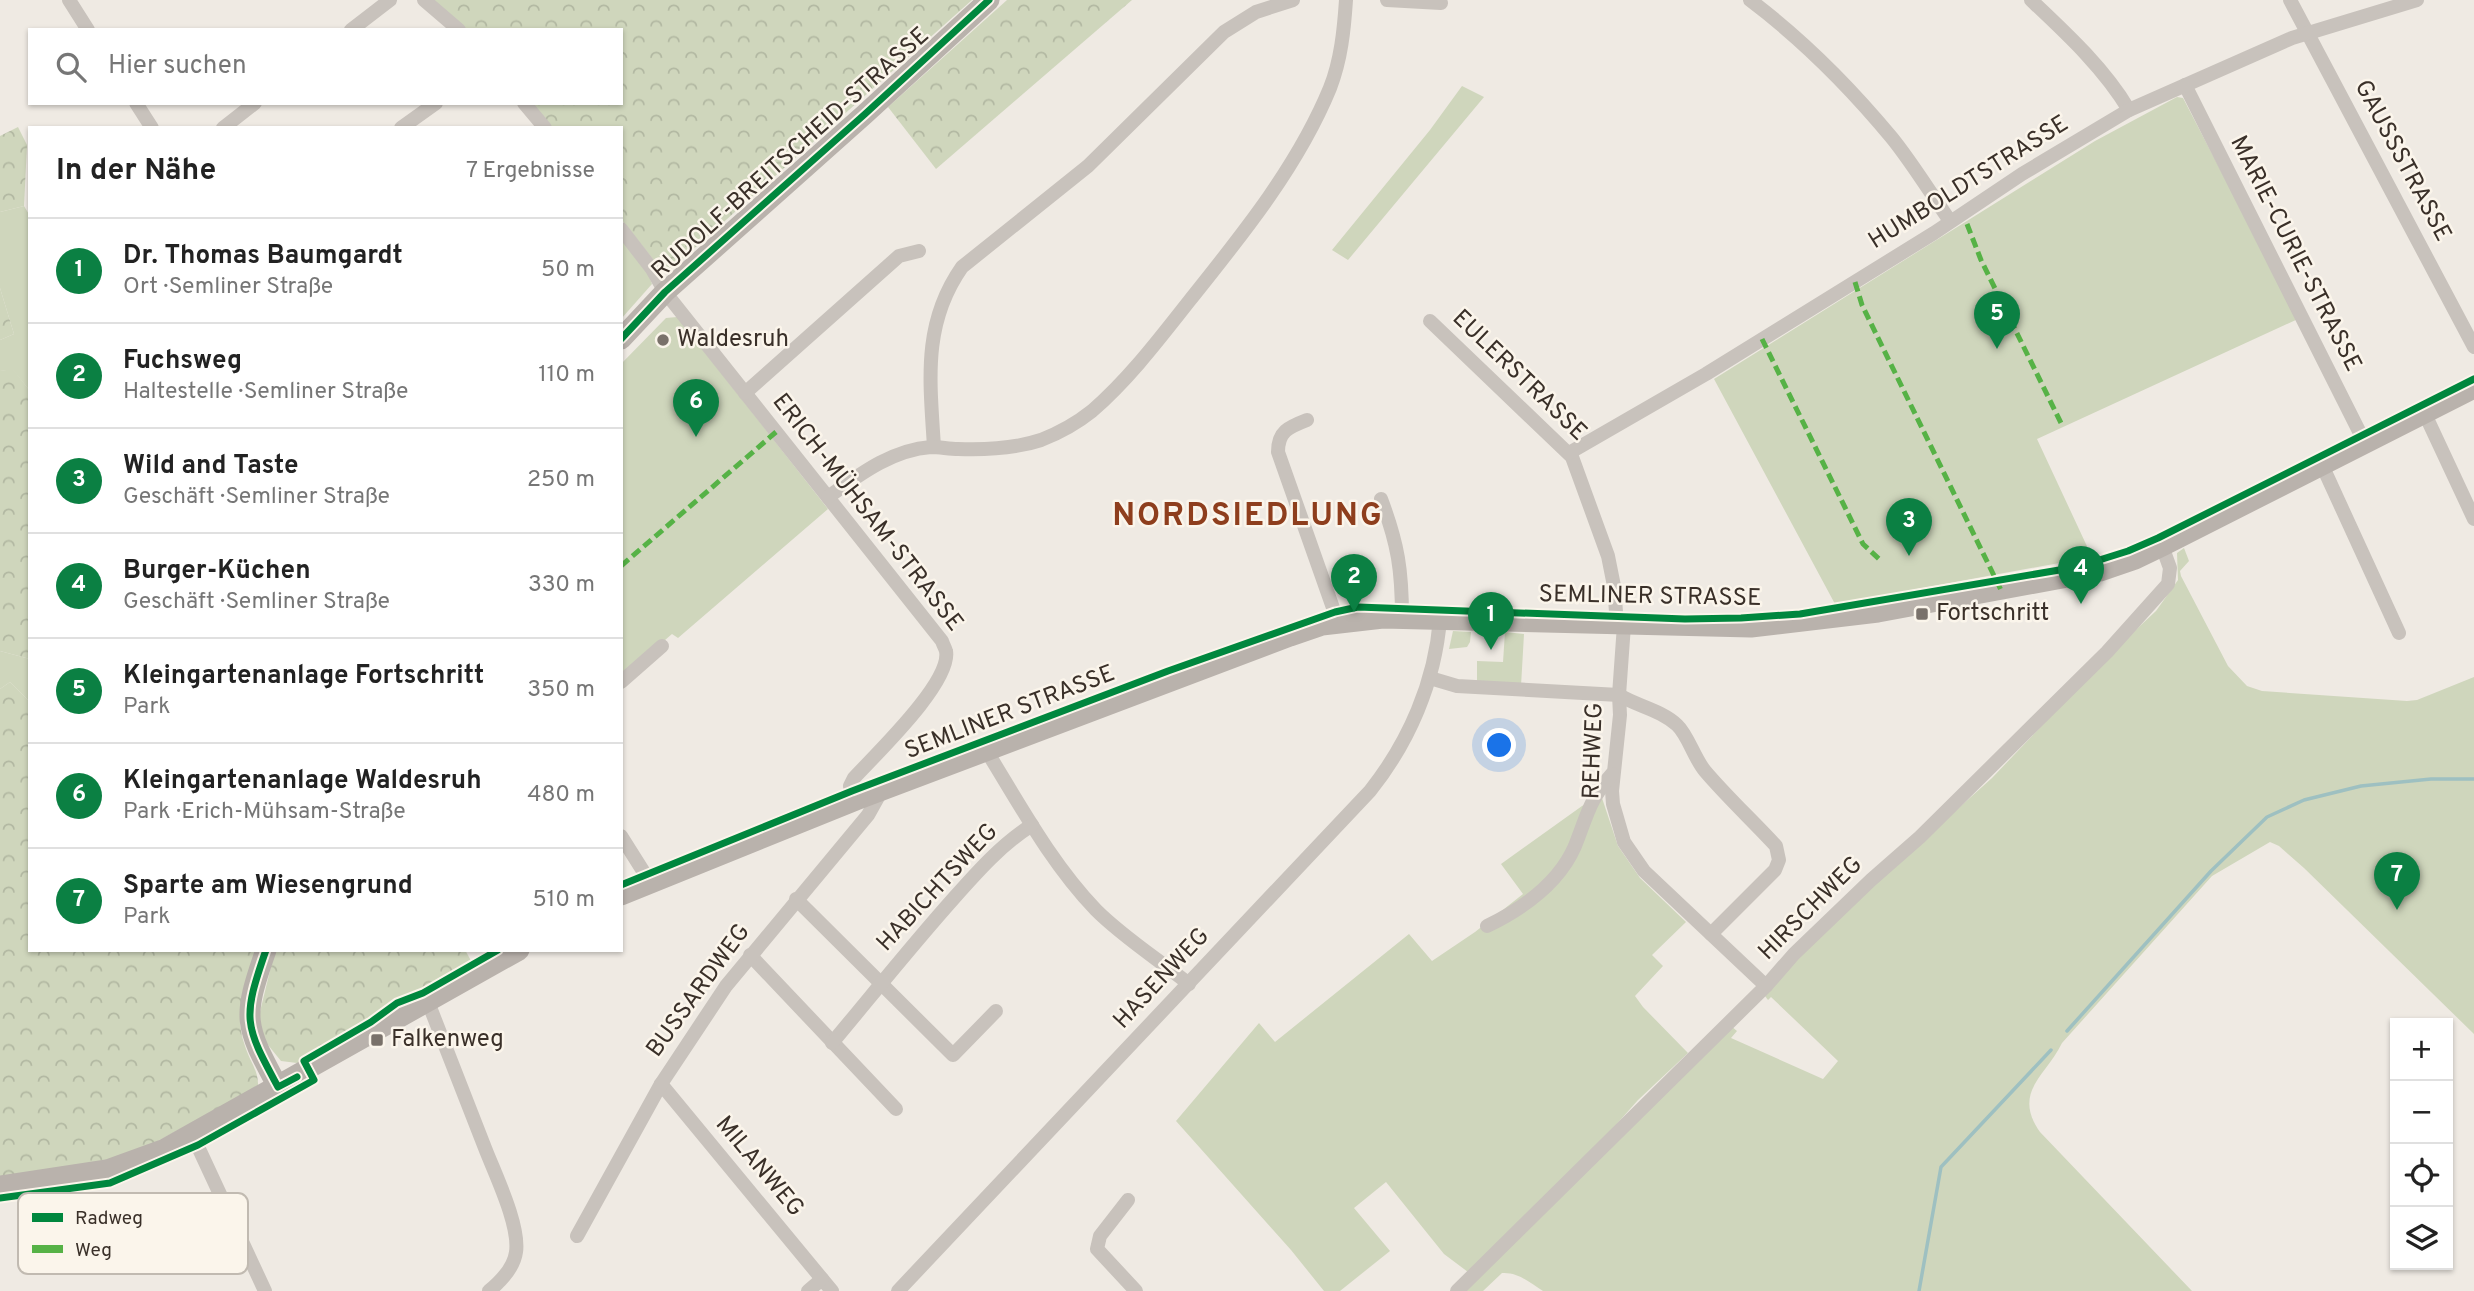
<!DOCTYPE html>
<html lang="de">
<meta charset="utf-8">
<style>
body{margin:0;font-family:Overpass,sans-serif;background:#f2f2f2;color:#222}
.controls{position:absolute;right:21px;bottom:21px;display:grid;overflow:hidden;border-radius:0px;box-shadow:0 2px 5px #0004}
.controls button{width:63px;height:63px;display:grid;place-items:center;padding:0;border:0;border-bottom:2px solid #e0e0e0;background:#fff;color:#222;font:35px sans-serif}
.you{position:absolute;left:1500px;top:746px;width:24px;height:24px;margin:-18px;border:5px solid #fff;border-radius:50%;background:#1a73e8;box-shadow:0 0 0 10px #1a73e833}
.badge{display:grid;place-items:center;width:46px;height:46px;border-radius:50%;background:#0b8043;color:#fff;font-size:23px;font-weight:700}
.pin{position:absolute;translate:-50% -58px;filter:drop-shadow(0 2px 4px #0008)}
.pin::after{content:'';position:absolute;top:37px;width:24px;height:21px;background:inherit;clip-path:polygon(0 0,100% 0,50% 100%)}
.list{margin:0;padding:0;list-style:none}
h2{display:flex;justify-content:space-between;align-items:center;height:91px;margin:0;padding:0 28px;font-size:30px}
h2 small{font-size:23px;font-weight:400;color:#767676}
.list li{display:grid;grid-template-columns:46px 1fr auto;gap:21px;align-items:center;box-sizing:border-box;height:105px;padding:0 28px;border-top:2px solid #e0e0e0}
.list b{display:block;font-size:26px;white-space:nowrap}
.list p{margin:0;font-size:23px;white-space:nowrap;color:#767676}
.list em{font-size:23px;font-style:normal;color:#767676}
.icon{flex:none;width:38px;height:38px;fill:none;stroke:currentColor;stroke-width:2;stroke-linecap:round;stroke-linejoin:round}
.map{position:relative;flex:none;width:2474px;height:1291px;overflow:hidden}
.search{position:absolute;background:#fff;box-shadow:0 2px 5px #0004;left:28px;top:28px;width:595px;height:77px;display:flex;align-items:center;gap:18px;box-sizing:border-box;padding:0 24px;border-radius:0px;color:#767676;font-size:26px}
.panel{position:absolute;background:#fff;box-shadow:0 2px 5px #0004;left:28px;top:126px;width:595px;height:826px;border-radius:0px}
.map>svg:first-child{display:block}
.green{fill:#cfd6bc}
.forest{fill:url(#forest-crowns)}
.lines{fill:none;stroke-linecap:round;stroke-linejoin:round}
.stream{stroke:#9ec0c1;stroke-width:3.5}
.street{stroke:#c8c2bc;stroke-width:14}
.secondary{stroke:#b9b2ac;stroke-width:21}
.quiet{stroke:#56b246;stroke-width:5;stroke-dasharray:10 5;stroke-linecap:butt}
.cycleway-casing{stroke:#fbf5eb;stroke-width:11}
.cycleway{stroke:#00873e;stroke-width:7}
.poi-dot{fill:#79716a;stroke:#fbf5eb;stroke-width:2.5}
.labels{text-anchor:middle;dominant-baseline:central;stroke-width:5;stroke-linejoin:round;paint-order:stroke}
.street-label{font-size:24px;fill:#3a3029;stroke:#fbf5eb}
.poi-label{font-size:24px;fill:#3a3029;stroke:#fbf5eb;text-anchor:start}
.district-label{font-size:32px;font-weight:bold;letter-spacing:2px;fill:#8e3e1d;stroke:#fbf5eb}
.key{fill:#fbf5eb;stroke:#c1bab1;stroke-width:2}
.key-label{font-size:19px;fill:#3a3029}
</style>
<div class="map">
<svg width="2474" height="1291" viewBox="0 0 2474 1291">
<defs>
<pattern id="forest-crowns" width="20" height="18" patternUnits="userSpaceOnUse" patternTransform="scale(1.75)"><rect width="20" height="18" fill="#cfd6bc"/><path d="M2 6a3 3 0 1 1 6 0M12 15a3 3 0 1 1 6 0" fill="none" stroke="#b2b8a2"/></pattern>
</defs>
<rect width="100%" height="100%" fill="#efeae3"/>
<g class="green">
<polygon points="1462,86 1484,97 1348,260 1332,250 1430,130"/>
<polygon points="2177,97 2183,98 2298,319 2037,439 2092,557 1835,604 1714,379 2095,141"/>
<polygon points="24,206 30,216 30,391 13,370 0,371 0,340 14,334 0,288 0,212"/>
<polygon points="621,238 648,273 652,284 621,319"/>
<polygon points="677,317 828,509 678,638 672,634 621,678 621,364 666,318"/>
<path d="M2184,548L2189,561L2180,571L2181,576L2228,666L2247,686L2262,691L2407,701L2417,700L2474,677V1034L2304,868L2279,846L2270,842L2212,876L2062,1043C2046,1076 2012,1092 2040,1132L2192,1291H1543C1529,1282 1518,1272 1502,1273L1483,1291H1466L1731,1026L1737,1031L1731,1038L1823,1079L1838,1061L1771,997L1768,1000L1765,996L1826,927L1992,778L2112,652L2156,611L2178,580L2177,553Z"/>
<polygon points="1453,631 1471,632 1470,642 1467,647 1449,649"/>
<polygon points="1505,632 1524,634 1521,686 1477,684 1477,661 1503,662"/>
<polygon points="0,651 30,659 30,702 10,682 0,689"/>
<polygon points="1601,795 1618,846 1640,878 1686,922 1652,955 1663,966 1635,996 1643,1007 1688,1053 1638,1100 1615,1126 1468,1272 1444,1254 1386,1182 1354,1208 1390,1251 1340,1291 1324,1291 1291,1250 1176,1121 1259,1023 1275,1042 1409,934 1432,961 1475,932 1523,894 1501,864 1582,806"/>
</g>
<g class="forest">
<polygon points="432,0 972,0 670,270 656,263 621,219 621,128 549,128 529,103 621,103 621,30 464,30"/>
<polygon points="1007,0 1132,0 936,169 888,107"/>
<polygon points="18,127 27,145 24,206 0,212 0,136"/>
<polygon points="0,288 14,334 0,340"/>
<polygon points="13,369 30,391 30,659 0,651 0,371"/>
<path d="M10,682L30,702V950H256C245,982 233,1013 245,1046C250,1062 259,1071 258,1087L132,1155L0,1180V689Z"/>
<polygon points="275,950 465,950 474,966 305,1064 281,1061 264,1040 258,1020"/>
</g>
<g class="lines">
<g class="stream">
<polyline points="2067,1031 2211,871 2267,817 2304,800 2361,786 2431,779 2474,779"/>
<polyline points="1919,1291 1941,1167 2051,1050"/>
</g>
<g class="street">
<polyline points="69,0 88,30"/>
<polyline points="424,0 459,30"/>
<polyline points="1387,0 1441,3"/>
<path d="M1750,0C1803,40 1849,86 1892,138C1913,164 1931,194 1950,221"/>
<path d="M2031,0C2066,33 2104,68 2129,110"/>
<polyline points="2290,0 2474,347"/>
<polyline points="351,30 390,0"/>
<polyline points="2185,85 2365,443"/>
<polyline points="136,103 152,128"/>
<polyline points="524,103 545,128"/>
<polyline points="223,128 255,103"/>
<polyline points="401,128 436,103"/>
<path d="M621,229L652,269L665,292L942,641C942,642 946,650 946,651C952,682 875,755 854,778L850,786L856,800"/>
<polyline points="1430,321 1572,457 1608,556 1614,586 1617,625"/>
<polyline points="745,393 899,256 919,251"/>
<polyline points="2424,412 2474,519"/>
<path d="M1307,420C1289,427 1278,431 1278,452L1338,622"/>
<path d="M934,447C930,381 922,324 962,267L1088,166L1224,32L1256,12L1293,0"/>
<polyline points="1569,453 1706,374 1934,233 2022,174 2129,110 2292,38 2417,0"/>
<polyline points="2322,465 2399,633"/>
<path d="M828,497C859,475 891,450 931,447C940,447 949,449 958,449C986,450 1014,449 1041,440C1059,433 1077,423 1092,411C1129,379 1160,338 1190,300C1242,235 1298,166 1330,88C1341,60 1344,30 1346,0"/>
<path d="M1381,499C1398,544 1402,570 1402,618"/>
<polyline points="1624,625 1619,695 1620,715 1612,791 1613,804 1624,842 1644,871 1766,986"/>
<path d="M1430,678L1457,686L1619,695C1637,706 1661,710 1677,725C1688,735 1694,758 1705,771C1727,797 1753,821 1776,846L1779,860L1775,870L1711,934"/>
<polyline points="621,682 662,646"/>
<path d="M986,750C1020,805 1051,863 1096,910C1124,938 1158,959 1189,984"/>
<polyline points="621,836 650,882"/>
<polyline points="796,899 953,1055 996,1011"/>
<path d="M1487,926C1522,909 1559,883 1575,846C1587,816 1589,800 1612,774"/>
<polyline points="750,955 896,1109"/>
<path d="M428,1002C447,1051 466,1100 485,1148C495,1174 520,1225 516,1252C514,1268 501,1281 489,1291"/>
<path d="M832,1043C873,994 912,945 954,898C978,871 1002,844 1032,825"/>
<polyline points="661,1084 832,1291"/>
<polyline points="193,1136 265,1291"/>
<polyline points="1128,1200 1100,1236 1097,1249 1136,1291"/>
<polyline points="577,1236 661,1084 726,986 868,815 882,790"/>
<polyline points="808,1291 822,1279"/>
<path d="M898,1291L1370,791C1409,742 1435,682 1440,619"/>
<polyline points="1457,1291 1766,986 1794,954 1871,880 1920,837 2107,652 2168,584 2170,568 2162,546"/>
</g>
<g class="secondary">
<polyline points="621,339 665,292 865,114 989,0"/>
<polyline points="621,895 856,800 1290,636 1322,625 1383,618 1751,627 1878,612 2100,571 2135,559 2162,546 2474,388"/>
<path d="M266,950C242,1019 244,1024 278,1087"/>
<polyline points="0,1186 107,1170 165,1149 519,950"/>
</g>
<g class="quiet">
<polyline points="1967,224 1981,260 2063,427"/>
<polyline points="1855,282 1862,305 2001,590"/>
<polyline points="1762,339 1863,544 1879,559"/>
<polyline points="621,566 776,432"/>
</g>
<defs>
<g id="cycleway">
<polyline points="621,339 665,292 865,114 989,0"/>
<polyline points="621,885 852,791 1168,671 1335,612 1358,607 1685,619 1741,618 1800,614 2077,567 2128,551 2158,538 2474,379"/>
<path d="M266,950C242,1019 244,1024 278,1087L297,1077"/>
<polyline points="0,1198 110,1183 198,1145 314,1080 304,1061 371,1022 397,1003 423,993 498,950"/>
</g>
</defs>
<use href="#cycleway" class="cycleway-casing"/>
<use href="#cycleway" class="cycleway"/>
</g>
<g class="poi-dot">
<circle cx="663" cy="340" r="7"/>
<rect x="1915" y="607" width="14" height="14" rx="3.5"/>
<rect x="370" y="1033" width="14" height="14" rx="3.5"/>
</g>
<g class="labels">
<g class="street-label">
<text transform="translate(791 154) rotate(-42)">RUDOLF-BREITSCHEID-STRASSE</text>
<text transform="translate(2402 161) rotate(62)">GAUSSSTRASSE</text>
<text transform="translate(1969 183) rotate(-32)">HUMBOLDTSTRASSE</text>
<text transform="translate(2295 254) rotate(63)">MARIE-CURIE-STRASSE</text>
<text transform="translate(1519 376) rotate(44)">EULERSTRASSE</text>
<text transform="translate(867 513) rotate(52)">ERICH-MÜHSAM-STRASSE</text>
<text transform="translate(1650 597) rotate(1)">SEMLINER STRASSE</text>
<text transform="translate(1010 713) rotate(-21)">SEMLINER STRASSE</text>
<text transform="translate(1594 751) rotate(-88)">REHWEG</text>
<text transform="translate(938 888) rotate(-47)">HABICHTSWEG</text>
<text transform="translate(1811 909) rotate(-45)">HIRSCHWEG</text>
<text transform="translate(1162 979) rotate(-47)">HASENWEG</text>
<text transform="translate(699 991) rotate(-54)">BUSSARDWEG</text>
<text transform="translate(759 1167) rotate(50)">MILANWEG</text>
</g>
<g class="poi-label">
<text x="677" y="340">Waldesruh</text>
<text x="1936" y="614">Fortschritt</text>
<text x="391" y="1040">Falkenweg</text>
</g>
<g class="district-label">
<text x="1248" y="517">NORDSIEDLUNG</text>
</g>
</g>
<rect x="18" y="1193" width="230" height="81" rx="10" class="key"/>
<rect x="32" y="1213" width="31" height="9" fill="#00873e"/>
<rect x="32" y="1245" width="31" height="8" fill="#56b246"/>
<g class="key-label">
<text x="75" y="1224">Radweg</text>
<text x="75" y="1256">Weg</text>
</g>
</svg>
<div class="controls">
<button>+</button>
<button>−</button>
<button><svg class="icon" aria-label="locate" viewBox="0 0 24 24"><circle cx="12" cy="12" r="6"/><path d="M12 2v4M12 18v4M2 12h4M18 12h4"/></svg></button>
<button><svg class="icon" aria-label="layers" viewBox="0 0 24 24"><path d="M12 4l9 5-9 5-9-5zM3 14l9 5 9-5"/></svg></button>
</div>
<div class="you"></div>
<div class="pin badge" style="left:1491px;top:650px">1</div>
<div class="pin badge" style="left:1354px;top:612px">2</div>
<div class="pin badge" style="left:1909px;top:556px">3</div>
<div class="pin badge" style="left:2081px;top:604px">4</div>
<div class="pin badge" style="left:1997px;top:349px">5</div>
<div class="pin badge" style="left:696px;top:437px">6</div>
<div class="pin badge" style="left:2397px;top:910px">7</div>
<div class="search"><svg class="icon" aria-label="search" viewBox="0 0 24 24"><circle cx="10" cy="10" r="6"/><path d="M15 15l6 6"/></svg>Hier suchen</div>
<section class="panel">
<h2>In der Nähe<small>7 Ergebnisse</small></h2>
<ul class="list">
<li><span class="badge">1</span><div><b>Dr. Thomas Baumgardt</b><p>Ort · Semliner Straße</p></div><em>50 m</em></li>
<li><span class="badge">2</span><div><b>Fuchsweg</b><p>Haltestelle · Semliner Straße</p></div><em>110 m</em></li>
<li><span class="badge">3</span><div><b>Wild and Taste</b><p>Geschäft · Semliner Straße</p></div><em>250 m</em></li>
<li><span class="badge">4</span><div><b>Burger-Küchen</b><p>Geschäft · Semliner Straße</p></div><em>330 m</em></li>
<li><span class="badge">5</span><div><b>Kleingartenanlage Fortschritt</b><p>Park</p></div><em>350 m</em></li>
<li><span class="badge">6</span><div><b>Kleingartenanlage Waldesruh</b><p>Park · Erich-Mühsam-Straße</p></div><em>480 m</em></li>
<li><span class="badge">7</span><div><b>Sparte am Wiesengrund</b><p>Park</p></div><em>510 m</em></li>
</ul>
</section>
</div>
